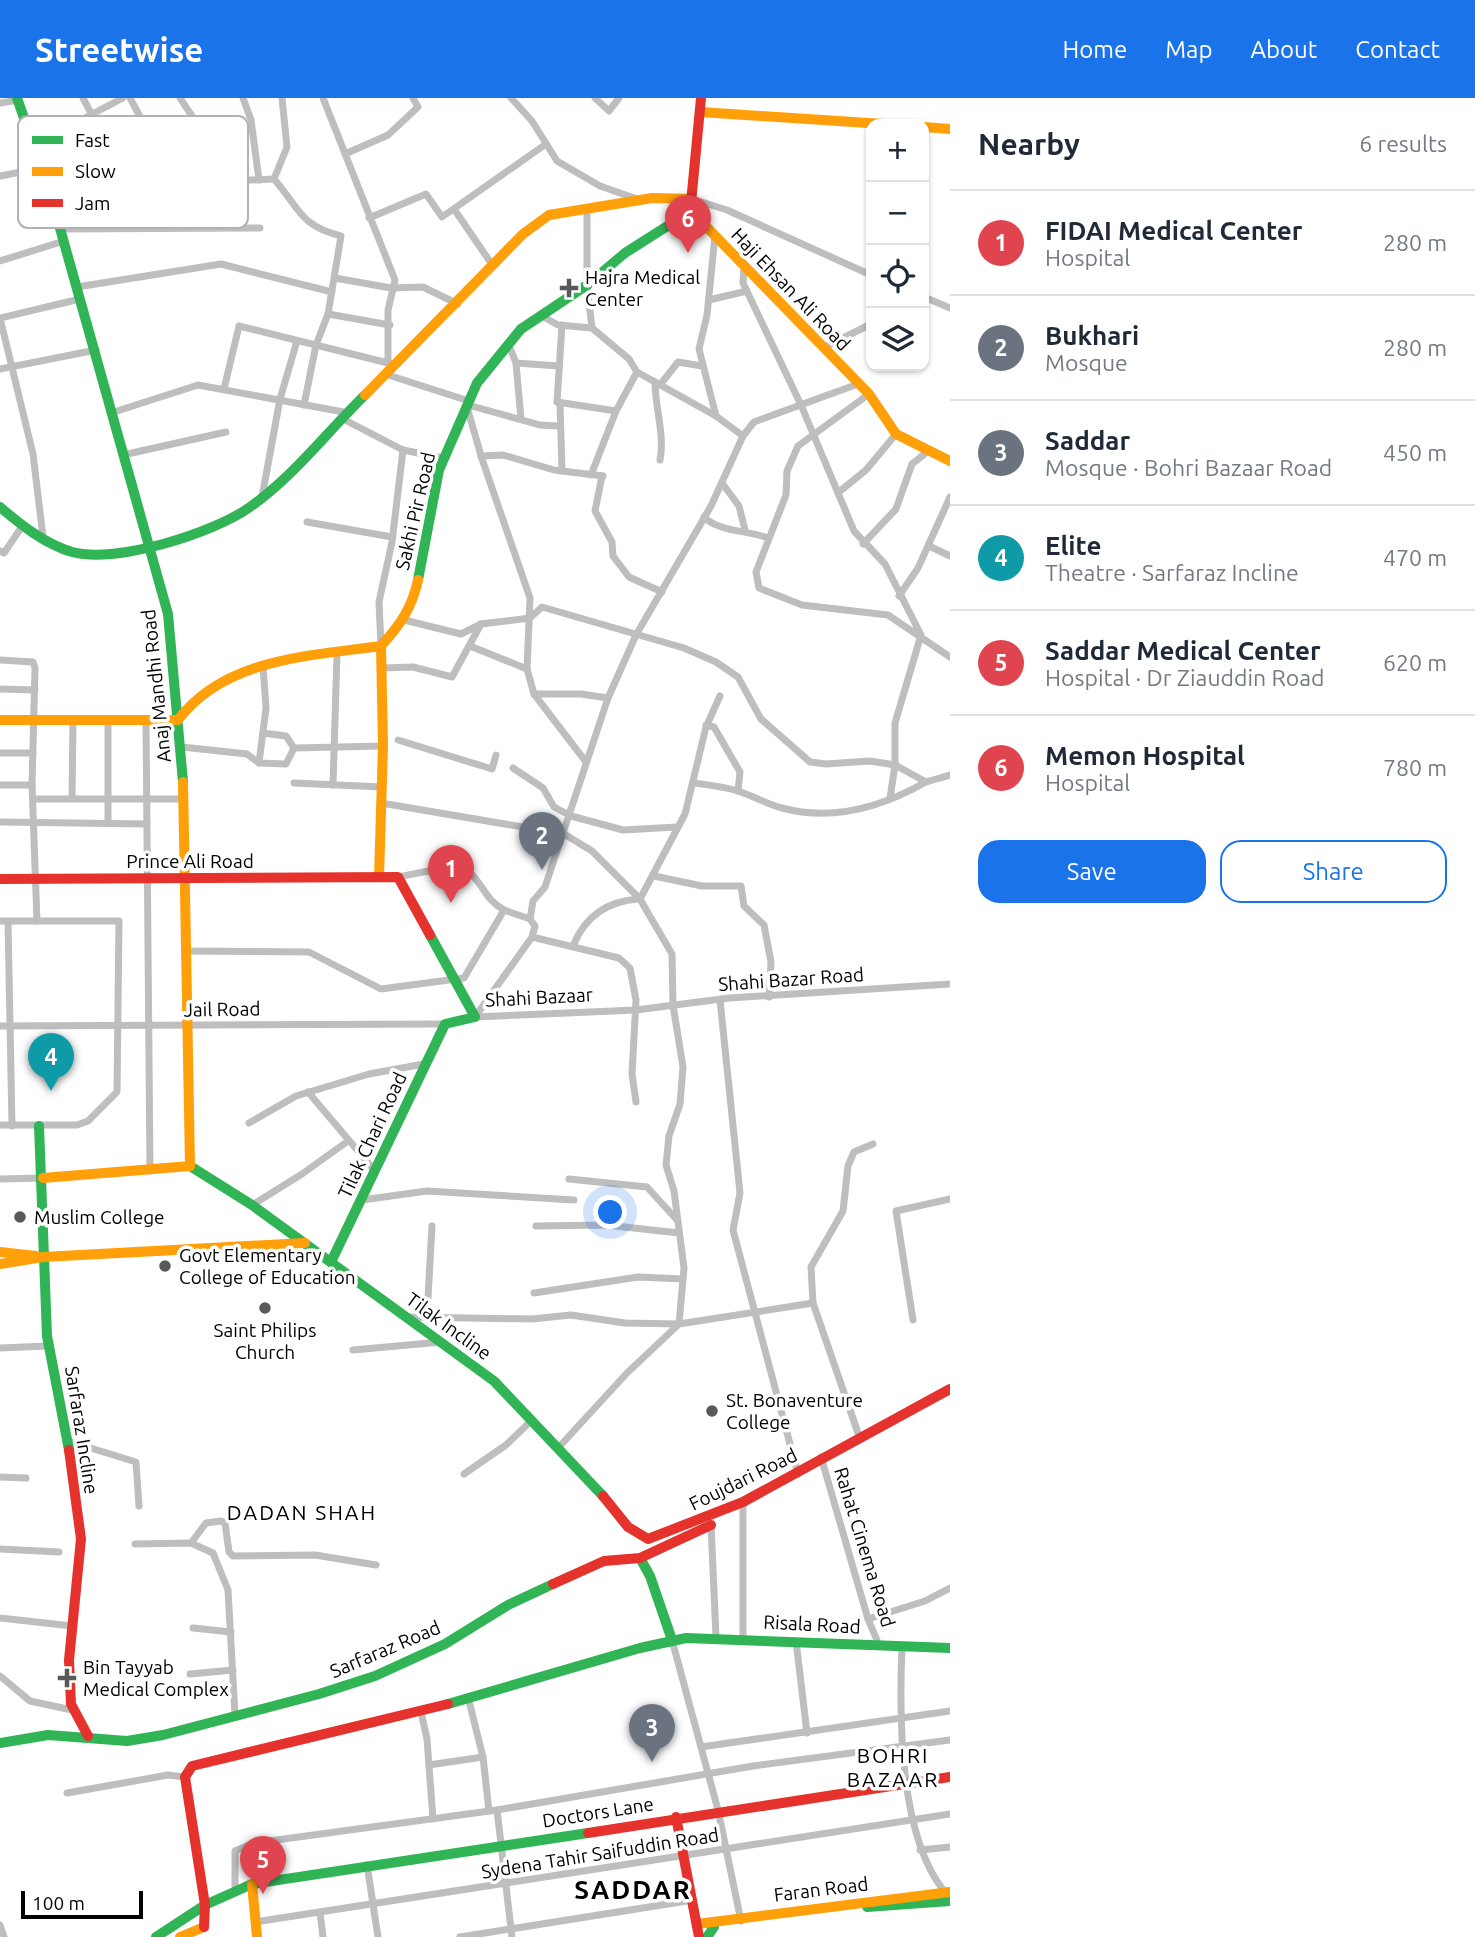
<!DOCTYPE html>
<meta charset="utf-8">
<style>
body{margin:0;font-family:Ubuntu,sans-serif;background:#f6f6f7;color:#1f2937}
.controls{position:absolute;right:21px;top:21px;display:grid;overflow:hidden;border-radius:14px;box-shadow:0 2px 5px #0004}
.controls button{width:63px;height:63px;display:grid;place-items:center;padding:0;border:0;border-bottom:2px solid #e0e1e3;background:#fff;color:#1f2937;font:35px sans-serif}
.scale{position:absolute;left:21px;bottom:18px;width:122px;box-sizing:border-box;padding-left:7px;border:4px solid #000;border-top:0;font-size:19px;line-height:24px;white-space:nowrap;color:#000;-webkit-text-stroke:5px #fff;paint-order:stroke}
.you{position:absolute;left:611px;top:1115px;width:24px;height:24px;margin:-18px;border:5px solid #fff;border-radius:50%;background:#1a73e8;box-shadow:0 0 0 10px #1a73e833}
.badge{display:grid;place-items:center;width:46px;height:46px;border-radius:50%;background:#1a73e8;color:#fff;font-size:23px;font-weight:700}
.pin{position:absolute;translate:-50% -58px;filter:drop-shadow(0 2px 4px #0008)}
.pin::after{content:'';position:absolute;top:37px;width:24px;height:21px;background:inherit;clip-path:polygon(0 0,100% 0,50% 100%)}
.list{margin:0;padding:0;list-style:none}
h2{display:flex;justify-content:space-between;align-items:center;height:91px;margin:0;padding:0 28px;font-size:30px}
h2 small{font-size:23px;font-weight:400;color:#747a83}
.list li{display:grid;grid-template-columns:46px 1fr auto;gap:21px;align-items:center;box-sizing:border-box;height:105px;padding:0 28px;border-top:2px solid #e0e1e3}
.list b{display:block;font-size:26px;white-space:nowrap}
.list p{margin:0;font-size:23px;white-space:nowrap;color:#747a83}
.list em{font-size:23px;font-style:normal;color:#747a83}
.actions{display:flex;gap:14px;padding:21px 28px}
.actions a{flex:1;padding:16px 0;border:2px solid #1a73e8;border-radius:21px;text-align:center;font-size:24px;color:#1a73e8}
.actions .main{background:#1a73e8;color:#fff}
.icon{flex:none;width:38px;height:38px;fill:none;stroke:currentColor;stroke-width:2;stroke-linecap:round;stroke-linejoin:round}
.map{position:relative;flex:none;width:950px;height:1839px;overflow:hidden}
header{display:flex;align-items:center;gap:42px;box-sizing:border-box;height:98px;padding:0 35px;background:#1a73e8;color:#fff}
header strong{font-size:33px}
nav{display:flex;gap:38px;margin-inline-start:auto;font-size:24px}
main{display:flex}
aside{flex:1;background:#fff}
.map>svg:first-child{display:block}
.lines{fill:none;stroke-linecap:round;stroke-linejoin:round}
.street{stroke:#bebebe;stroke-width:7}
.fast{stroke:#30b455;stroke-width:10}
.slow{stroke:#ff9f0a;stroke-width:10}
.jam{stroke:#e5322d;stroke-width:10}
.poi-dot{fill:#595959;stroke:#fff;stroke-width:2.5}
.labels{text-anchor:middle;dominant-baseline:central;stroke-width:7;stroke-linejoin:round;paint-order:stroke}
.poi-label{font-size:19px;fill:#000;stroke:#fff;text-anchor:start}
.street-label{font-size:19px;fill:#000;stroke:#fff}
.neighbourhood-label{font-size:21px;letter-spacing:2px;fill:#000;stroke:#fff}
.district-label{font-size:26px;font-weight:bold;letter-spacing:2px;fill:#000;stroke:#fff}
.key{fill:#fff;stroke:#b2b2b2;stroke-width:2}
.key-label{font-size:19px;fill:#000}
</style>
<header>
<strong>Streetwise</strong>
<nav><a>Home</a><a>Map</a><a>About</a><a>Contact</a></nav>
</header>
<main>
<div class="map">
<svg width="950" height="1839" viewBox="0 0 950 1839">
<rect width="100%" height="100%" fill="#fff"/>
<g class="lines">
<g class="street">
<polyline points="83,0 117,64"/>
<polyline points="130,0 163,61"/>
<polyline points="243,0 251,22 259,82"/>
<polyline points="323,0 395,182 388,212 388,265 398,266"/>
<polyline points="511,0 532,23 557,63 600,88 640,102"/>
<polyline points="595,0 609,13 619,0"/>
<polyline points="0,5 18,2"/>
<polyline points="28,34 79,23 123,0"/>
<polyline points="345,56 388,37 418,9 413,0"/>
<polyline points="0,78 41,70 218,57 180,0"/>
<path d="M274,81C300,111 300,128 341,138L328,216L316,247L304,307"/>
<polyline points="274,81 287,49 282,0"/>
<polyline points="49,91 274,81"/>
<polyline points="692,101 727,112 871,177"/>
<polyline points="454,111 493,168"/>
<polyline points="587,112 587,187 592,230 629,261 637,274 716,318 743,338 754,324 858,286"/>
<polyline points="369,120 426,96 442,119 546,46"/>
<polyline points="59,131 260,130"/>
<polyline points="715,138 707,217 699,251 716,318"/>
<polyline points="0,163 64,143"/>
<polyline points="744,168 743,185 801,307 854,433 885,466 921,537 895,625 895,667 890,700"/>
<polyline points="335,180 391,190 423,189 458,206"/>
<polyline points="77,189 221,166 332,194"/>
<polyline points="924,199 950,210"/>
<polyline points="709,202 747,193"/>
<polyline points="328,216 390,227"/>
<polyline points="542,218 558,227 592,230"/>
<polyline points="562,227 557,304 616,313"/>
<polyline points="508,245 516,265 521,321"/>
<polyline points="823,250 871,226"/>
<polyline points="516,265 559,268"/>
<polyline points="0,271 96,252"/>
<polyline points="388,277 469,303"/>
<path d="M655,284C655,310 665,337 660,362"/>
<polyline points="660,287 678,264 702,268"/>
<polyline points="224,291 239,228 388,265"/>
<polyline points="869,296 798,348 787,373 786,397 756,474 759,490 802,507 888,517 950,559"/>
<polyline points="560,306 562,373"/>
<polyline points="468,307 540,327 558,328"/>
<polyline points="467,309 482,361 530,500 527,571 534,596 586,664"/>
<polyline points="114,314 198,287 349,315"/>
<polyline points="343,321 403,352 443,360"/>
<polyline points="123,357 226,334"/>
<polyline points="481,358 503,357 554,372 603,378"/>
<polyline points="591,377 616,313 637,274"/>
<polyline points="602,378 595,413 612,444 613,458 629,479 662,494"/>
<polyline points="722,385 739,408 745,432"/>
<polyline points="839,394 866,372 896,336"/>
<polyline points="262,399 280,301 297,243"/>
<path d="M704,419C719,434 747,432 768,440"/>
<polyline points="307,424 392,439"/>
<polyline points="43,439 33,356 0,220 80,201"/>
<polyline points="863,446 896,411 912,366 927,354"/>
<polyline points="929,448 950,458"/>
<polyline points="0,453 4,455 23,427"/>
<polyline points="899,498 918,470 950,399"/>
<polyline points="404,522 461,536 481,526 530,520 542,509 684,550 716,564 738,579 761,621 810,664 826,666 870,663 895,667 926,684 950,677"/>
<polyline points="381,548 379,504 392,444 403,352"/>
<polyline points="470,548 527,571"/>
<polyline points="0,562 33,564 35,570 32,687 37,823"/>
<polyline points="382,570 413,569 452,579 481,526"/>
<polyline points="0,591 35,592"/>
<polyline points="534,596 581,596 608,600"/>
<polyline points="108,623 108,725"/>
<polyline points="146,624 150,1073"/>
<polyline points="706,627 714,629 740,674 738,693"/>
<polyline points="263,635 286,638 294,650"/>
<polyline points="398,642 492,671 496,657"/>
<polyline points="182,649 247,656 259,665 286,666 294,650 383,648"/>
<polyline points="0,655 33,655"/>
<polyline points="259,665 266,610 263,568"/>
<polyline points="513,670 543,690 554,709 571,718 623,732 677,729"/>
<polyline points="294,685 382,689"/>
<path d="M694,685C709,687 727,689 741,694C755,699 767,706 782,710C833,724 882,709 926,684"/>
<polyline points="0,687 32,687"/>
<polyline points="333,687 337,556"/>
<polyline points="34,701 183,701"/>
<polyline points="72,701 73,623"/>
<polyline points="381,705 564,736 592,753 640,801 648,815 672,856 673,907 683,969 680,1006 669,1038 666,1067 674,1093 684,1170 679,1226 627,1275 559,1349"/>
<polyline points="0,724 147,726"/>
<polyline points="654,778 702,788 741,788 744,808 764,827 771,864 769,899"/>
<polyline points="640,801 685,716 706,629 720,598"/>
<polyline points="504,812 530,821"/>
<polyline points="0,823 119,823 117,994 88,1023 77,1027 0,1027"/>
<polyline points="8,823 12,1028"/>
<polyline points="532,839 619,860 630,870 636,902 632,976 636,1004"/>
<path d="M573,848C585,818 607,803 639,801"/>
<path d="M186,853L309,854L381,891L464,880L504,812C486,801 487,794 474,779C460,762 418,776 398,779"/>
<polyline points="720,902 740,1095 733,1132 798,1376"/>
<polyline points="475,919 532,839 535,828 530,821 533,803 545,789 608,600 636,537 711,408 743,338"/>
<polyline points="475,919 636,912 729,900 950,886"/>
<polyline points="0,928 445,926"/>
<polyline points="308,994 375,1073"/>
<polyline points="249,1025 296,998 369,976 424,966"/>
<polyline points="0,1081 43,1080"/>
<polyline points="569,1081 647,1089 677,1122"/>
<polyline points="362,1102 427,1093 574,1102"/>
<polyline points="252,1107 302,1076 348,1043"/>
<polyline points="536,1128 606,1127 679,1135"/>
<polyline points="534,1195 638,1179 683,1181"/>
<polyline points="813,1205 859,1338"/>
<polyline points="427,1218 432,1128"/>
<polyline points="408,1219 532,1221 571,1217 625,1225 679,1226 813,1205 811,1169 843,1113 848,1068 854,1054 873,1046"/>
<polyline points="913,1222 896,1113 950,1101"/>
<polyline points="0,1250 48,1248"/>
<polyline points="353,1252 441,1244"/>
<polyline points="68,1343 136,1364 139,1408"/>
<polyline points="821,1359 868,1521 879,1547"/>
<polyline points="464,1376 506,1347 532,1322"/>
<polyline points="0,1379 26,1380"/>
<polyline points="743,1404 743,1540"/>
<polyline points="711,1426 716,1539"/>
<polyline points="191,1445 206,1425 221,1423 225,1425 229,1454 233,1458 315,1457 376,1467"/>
<polyline points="135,1446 191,1445 213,1455 228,1492 235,1617"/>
<polyline points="0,1451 59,1454"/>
<polyline points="0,1520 72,1528"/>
<polyline points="868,1521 925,1503 950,1490"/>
<polyline points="193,1530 231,1534"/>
<polyline points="672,1542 718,1712 741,1823"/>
<polyline points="796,1543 807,1635"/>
<path d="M902,1549C899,1618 899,1737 944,1793H949"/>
<polyline points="190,1576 233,1572"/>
<polyline points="0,1578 30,1603 72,1612"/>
<polyline points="468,1599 483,1659 489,1713"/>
<polyline points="421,1614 427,1641 433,1721"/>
<polyline points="701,1649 950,1613"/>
<polyline points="429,1667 483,1659"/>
<polyline points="67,1695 168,1677 185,1679"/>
<polyline points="497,1712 512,1839"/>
<polyline points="920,1752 950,1749"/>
<polyline points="367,1767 378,1839"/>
<polyline points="235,1793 235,1753 254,1745 497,1712 753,1668 950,1642"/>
<polyline points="320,1814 323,1839"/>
<polyline points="255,1824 950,1716"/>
<polyline points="0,1827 4,1839"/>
<polyline points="460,1839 693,1802"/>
</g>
<g class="fast">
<polyline points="17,0 49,91 168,516 183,684"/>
<path d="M0,409C21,427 45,446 72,454C116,466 214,435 250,409C294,378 327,334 365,297"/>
<polyline points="418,482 439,372 477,285 521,231 587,187 625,155 691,113"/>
<polyline points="39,1028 47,1238 69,1352"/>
<polyline points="190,1068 252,1107 494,1283 603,1398"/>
<polyline points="331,1164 445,926 475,919 430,837"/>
<polyline points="640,1460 650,1478 672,1542"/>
<polyline points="448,1606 640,1550 686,1540 950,1550"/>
<polyline points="0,1645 48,1637 127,1643 163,1637 319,1596 375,1578 445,1546 508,1507 553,1486"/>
<polyline points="867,1809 950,1803"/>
<polyline points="156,1839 205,1807 252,1786 588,1735"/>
<polyline points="707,1839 714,1829"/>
</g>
<g class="slow">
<polyline points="700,14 884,26"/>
<polyline points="924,29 950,31"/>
<polyline points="691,113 869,296 896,336 950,363"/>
<polyline points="365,297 523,136 549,117 652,100 692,101"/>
<path d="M0,622H178C225,560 310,558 381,548"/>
<polyline points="183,684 190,1068"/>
<path d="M379,779L383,648L381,548C400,527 412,510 418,482"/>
<polyline points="43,1080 190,1068"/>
<polyline points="0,1154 36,1158"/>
<polyline points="0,1166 43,1159 305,1145"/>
<polyline points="252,1786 257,1839"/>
<polyline points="697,1826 950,1794"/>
<polyline points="180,1839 204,1829"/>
</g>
<g class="jam">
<polyline points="691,105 701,0"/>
<polyline points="0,781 398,779 430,837"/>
<polyline points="69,1352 81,1441 69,1562 71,1606 88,1638"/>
<polyline points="603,1398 628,1429 648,1441 743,1404 950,1291"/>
<polyline points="553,1486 604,1463 640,1460 711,1427"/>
<polyline points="676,1719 699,1839"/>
<polyline points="588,1735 950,1679"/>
<polyline points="204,1829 205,1807 185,1679 192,1668 448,1606"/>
</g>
</g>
<g class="poi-dot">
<path d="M565.5 179.5h7v7h7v7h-7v7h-7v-7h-7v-7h7z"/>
<circle cx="20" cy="1119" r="7"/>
<circle cx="165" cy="1168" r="7"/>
<circle cx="265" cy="1210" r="7"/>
<circle cx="712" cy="1313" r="7"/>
<path d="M63.5 1569.5h7v7h7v7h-7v7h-7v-7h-7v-7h7z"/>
</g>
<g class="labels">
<g class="poi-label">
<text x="585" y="179">Hajra Medical<tspan x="585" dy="22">Center</tspan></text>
<text x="34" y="1119">Muslim College</text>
<text x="179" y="1157">Govt Elementary<tspan x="179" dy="22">College of Education</tspan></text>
<text x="265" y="1232" text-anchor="middle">Saint Philips<tspan x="265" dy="22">Church</tspan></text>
<text x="726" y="1302">St. Bonaventure<tspan x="726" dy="22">College</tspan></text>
<text x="83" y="1569">Bin Tayyab<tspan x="83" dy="22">Medical Complex</tspan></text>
</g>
<g class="street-label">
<text transform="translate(791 191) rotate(46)">Haji Ehsan Ali Road</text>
<text transform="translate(415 413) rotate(-77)">Sakhi Pir Road</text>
<text transform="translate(156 588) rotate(-96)">Anaj Mandhi Road</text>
<text x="190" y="763">Prince Ali Road</text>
<text transform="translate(791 881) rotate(-4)">Shahi Bazar Road</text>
<text transform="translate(539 899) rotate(-3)">Shahi Bazaar</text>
<text transform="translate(222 911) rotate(-1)">Jail Road</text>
<text transform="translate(372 1037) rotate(-65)">Tilak Chari Road</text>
<text transform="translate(449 1228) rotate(36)">Tilak Incline</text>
<text transform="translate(82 1332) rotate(81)">Sarfaraz Incline</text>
<text transform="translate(743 1381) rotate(-26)">Foujdari Road</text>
<text transform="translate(865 1449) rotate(73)">Rahat Cinema Road</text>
<text transform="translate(812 1526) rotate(3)">Risala Road</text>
<text transform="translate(385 1551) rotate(-23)">Sarfaraz Road</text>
<text transform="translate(598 1714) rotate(-9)">Doctors Lane</text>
<text transform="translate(600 1755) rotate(-9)">Sydena Tahir Saifuddin Road</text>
<text transform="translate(821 1791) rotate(-7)">Faran Road</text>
</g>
<g class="neighbourhood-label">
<text x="302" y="1414">DADAN SHAH</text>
<text x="893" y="1657">BOHRI<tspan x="893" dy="24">BAZAAR</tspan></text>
</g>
<g class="district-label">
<text x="633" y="1791">SADDAR</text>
</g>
</g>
<rect x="18" y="18" width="230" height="112" rx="10" class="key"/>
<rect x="32" y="38" width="31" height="8" fill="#30b455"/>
<rect x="32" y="69" width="31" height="9" fill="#ff9f0a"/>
<rect x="32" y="101" width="31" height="8" fill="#e5322d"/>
<g class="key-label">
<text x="75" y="49">Fast</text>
<text x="75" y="80">Slow</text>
<text x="75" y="112">Jam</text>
</g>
</svg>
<div class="controls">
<button>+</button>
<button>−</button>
<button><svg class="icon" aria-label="locate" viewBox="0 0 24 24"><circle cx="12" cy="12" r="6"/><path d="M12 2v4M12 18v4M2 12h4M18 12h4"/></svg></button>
<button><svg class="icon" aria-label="layers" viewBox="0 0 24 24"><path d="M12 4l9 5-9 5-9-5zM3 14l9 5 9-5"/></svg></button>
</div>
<div class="scale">100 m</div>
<div class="you"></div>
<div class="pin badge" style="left:451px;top:805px;background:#e0444e">1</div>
<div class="pin badge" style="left:542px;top:772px;background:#6b7280">2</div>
<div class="pin badge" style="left:652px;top:1664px;background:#6b7280">3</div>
<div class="pin badge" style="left:51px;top:993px;background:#0f9aa8">4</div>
<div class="pin badge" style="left:263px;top:1796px;background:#e0444e">5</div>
<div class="pin badge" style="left:688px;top:155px;background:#e0444e">6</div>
</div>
<aside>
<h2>Nearby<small>6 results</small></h2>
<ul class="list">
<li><span class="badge" style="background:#e0444e">1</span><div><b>FIDAI Medical Center</b><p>Hospital</p></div><em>280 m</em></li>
<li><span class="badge" style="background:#6b7280">2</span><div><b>Bukhari</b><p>Mosque</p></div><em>280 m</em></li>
<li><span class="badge" style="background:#6b7280">3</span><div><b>Saddar</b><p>Mosque · Bohri Bazaar Road</p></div><em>450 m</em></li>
<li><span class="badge" style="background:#0f9aa8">4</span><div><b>Elite</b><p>Theatre · Sarfaraz Incline</p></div><em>470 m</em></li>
<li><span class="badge" style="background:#e0444e">5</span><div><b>Saddar Medical Center</b><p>Hospital · Dr Ziauddin Road</p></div><em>620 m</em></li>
<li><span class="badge" style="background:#e0444e">6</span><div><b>Memon Hospital</b><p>Hospital</p></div><em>780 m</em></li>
</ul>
<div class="actions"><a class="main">Save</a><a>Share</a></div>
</aside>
</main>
